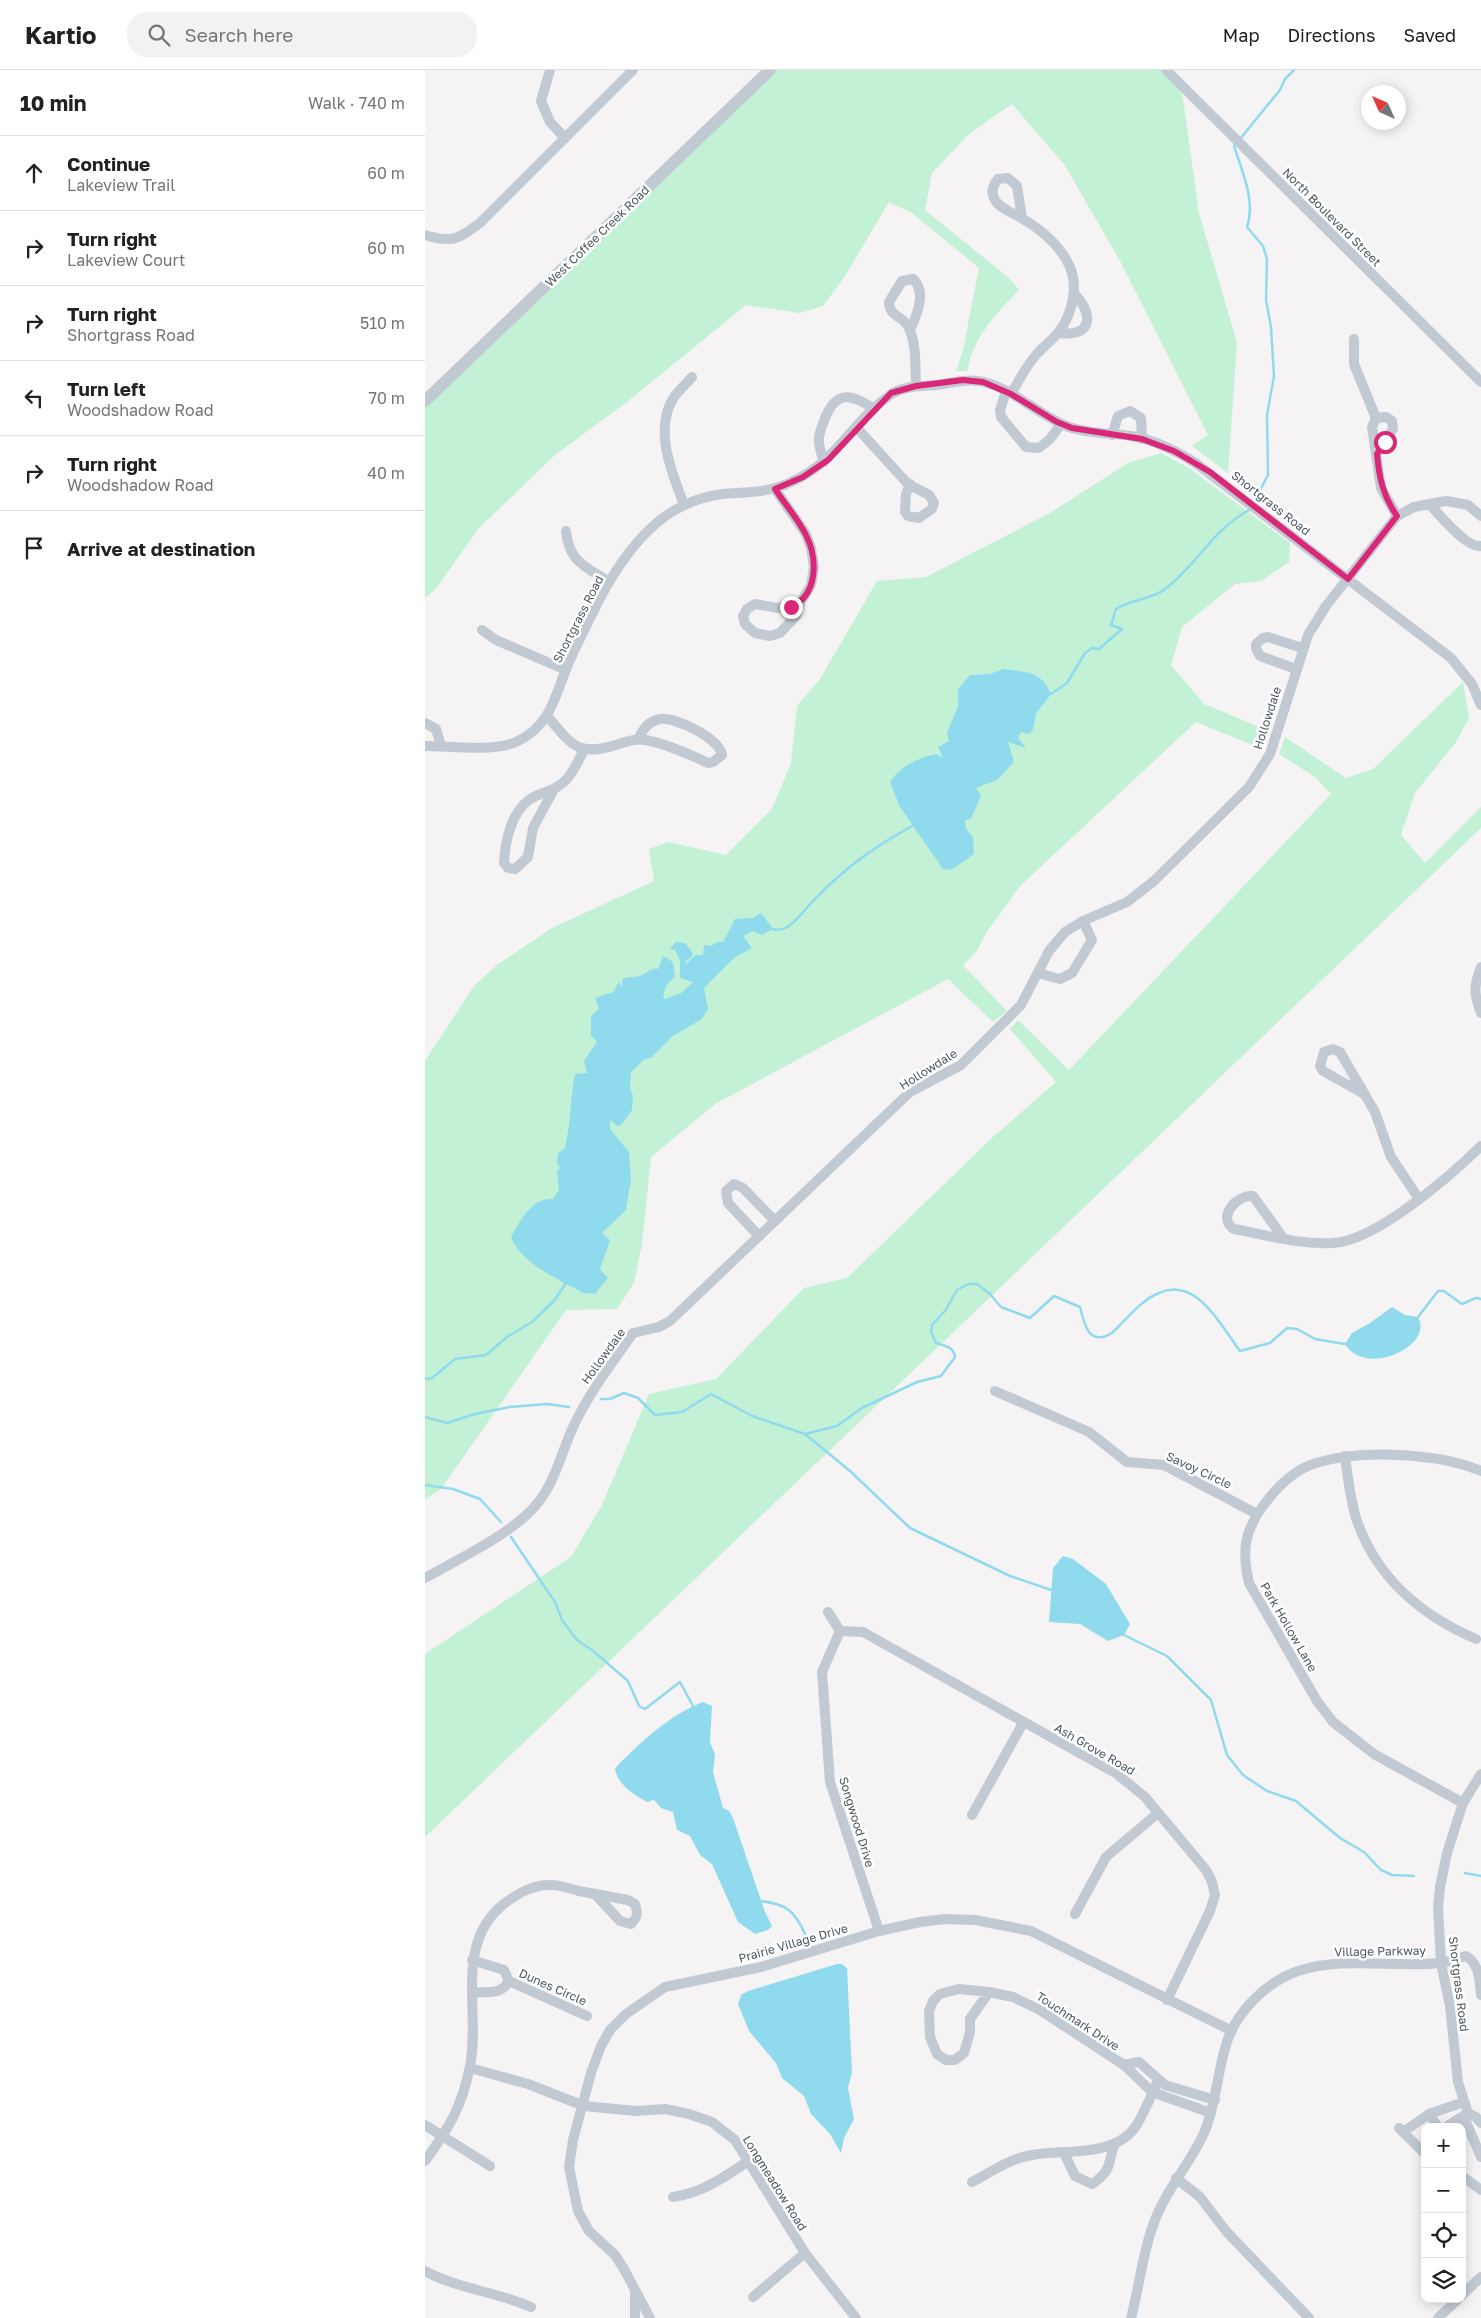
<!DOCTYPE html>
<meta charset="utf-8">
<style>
body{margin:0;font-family:"Golos Text",sans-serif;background:#f2f2f2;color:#202124}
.controls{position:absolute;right:15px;bottom:15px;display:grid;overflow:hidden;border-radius:10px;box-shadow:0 2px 12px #0003}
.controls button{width:45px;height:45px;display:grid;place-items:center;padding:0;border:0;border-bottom:1px solid #e0e0e0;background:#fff;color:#202124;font:25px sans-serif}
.compass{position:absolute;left:936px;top:15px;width:45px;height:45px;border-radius:50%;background:#fff;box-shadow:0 2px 12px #0003;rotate:315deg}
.stop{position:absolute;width:15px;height:15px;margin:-11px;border:4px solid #db2777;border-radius:50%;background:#fff}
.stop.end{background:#db2777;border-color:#fff;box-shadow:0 1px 5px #0008}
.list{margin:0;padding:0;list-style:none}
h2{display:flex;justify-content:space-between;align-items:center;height:65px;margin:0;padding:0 20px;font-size:21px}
h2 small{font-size:16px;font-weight:400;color:#757577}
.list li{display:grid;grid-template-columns:32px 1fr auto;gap:15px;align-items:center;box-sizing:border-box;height:75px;padding:0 20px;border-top:1px solid #e0e0e0}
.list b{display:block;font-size:19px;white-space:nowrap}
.list p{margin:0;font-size:16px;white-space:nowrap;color:#757577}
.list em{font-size:16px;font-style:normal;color:#757577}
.icon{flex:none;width:28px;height:28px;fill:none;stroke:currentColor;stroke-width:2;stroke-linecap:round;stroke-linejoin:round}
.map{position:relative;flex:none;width:1056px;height:2248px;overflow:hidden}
header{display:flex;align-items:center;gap:30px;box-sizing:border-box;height:70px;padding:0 25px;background:#fff;border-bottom:1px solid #e0e0e0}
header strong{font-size:24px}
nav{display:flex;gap:28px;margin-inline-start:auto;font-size:18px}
.search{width:350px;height:45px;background:#f2f2f2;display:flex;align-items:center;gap:12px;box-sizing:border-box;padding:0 18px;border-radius:20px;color:#757577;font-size:19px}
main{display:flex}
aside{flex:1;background:#fff}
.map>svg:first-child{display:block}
.green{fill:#c3f1d5}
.water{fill:#90daee}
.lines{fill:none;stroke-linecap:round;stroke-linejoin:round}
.stream{stroke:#90daee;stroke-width:2.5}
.minor{stroke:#c1cad2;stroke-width:10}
.tertiary{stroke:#c1cad2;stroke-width:12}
.route{stroke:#db2777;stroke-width:6}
.labels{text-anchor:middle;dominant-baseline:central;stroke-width:5;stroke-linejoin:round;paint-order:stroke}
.street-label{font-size:12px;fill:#4a5661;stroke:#fff}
</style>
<header>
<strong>Kartio</strong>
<div class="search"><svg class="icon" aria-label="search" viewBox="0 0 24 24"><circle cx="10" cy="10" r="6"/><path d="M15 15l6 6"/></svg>Search here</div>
<nav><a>Map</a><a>Directions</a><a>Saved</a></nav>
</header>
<main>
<aside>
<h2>10 min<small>Walk · 740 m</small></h2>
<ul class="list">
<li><svg class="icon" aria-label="ahead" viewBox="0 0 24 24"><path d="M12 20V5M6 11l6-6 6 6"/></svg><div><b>Continue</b><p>Lakeview Trail</p></div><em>60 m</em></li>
<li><svg class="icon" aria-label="right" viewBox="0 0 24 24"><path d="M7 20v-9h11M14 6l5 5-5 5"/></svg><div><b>Turn right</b><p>Lakeview Court</p></div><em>60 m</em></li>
<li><svg class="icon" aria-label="right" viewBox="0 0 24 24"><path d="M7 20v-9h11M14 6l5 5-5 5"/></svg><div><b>Turn right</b><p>Shortgrass Road</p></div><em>510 m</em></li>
<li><svg class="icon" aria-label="left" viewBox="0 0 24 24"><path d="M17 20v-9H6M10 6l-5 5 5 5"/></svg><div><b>Turn left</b><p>Woodshadow Road</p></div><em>70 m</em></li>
<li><svg class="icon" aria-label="right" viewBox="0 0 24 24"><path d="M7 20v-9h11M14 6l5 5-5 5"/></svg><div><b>Turn right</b><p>Woodshadow Road</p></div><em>40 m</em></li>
<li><svg class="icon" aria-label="arrive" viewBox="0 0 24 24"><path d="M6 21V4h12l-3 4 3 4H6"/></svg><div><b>Arrive at destination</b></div></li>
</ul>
</aside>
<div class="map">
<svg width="1056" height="2248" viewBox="0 0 1056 2248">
<rect width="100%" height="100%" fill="#f5f3f3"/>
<g class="green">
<path d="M352,0H735L757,22L774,143L812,273L803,403L767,376L783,365L695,191L639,94L587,34L545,63L507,103L500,140L584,208L594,220C573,242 546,269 543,301H531L538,280L554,198L487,143L464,132L420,206L398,236L375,243L321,235L202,332L130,385L53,459L13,516L0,528V338Z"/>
<polygon points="736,383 764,398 865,473 864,492 836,511 810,514 757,557 746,595 779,634 844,661 838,679 771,652 596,815 561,863 552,881 538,895 582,941 568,952 523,909 290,1034 226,1087 217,1174 209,1213 192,1239 141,1240 16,1419 0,1429 0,991 49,916 72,895 127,858 229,811 224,779 243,772 301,785 347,739 366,693 372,636 395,609 452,511 501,507 625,443 703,393"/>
<polygon points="1038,612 1044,648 1031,672 990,723 976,765 1000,793 1056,737 1056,758 0,1767 0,1584 146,1487 177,1435 224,1324 291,1309 379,1218 422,1208 568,1067 631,1012 585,959 593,950 644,1000 906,724 890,707 854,684 860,667 921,708 948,699"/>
</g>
<g class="water">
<path d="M579,599C602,603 616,600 626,624L611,644L608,660L603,664L596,662L593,668L601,678L583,672L589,692L572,710L551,718L556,726L546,749L540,750L541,759L548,767L549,784L526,800L518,799L475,737L465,712C475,696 493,688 511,684L518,688L513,677L524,671L522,663L533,636V619L545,605L565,604Z"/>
<path d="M336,843L348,859L337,865L328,861L318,866L327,878L309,888L279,918L283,939L277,949L248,966L226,988L220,989L206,1002L205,1018L208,1026L207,1040L197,1054L192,1056L185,1050V1059L204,1082L206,1110L201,1140L177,1163L185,1170L175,1199L183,1208L170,1224L158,1223C134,1209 96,1194 86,1167C95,1151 107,1127 128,1129L134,1120L132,1102L135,1097L132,1093L133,1083L140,1078C146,1053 145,1028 150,1004L162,1003L159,991L172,972L166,966V946L174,939L170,928L188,922L194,912L197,917V909C204,906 211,908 217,905C223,902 226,898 233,899L238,886L248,892L250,906L241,916L238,926L240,929L256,923L268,912L255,908V890L250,880L245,879L251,872L260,873L268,883L266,888L261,890V894L271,885H278L279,875L286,876L292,872H298L310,849L327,848Z"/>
<path d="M967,1237L980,1245L993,1247C1010,1276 940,1308 920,1274L927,1263L945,1253Z"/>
<polygon points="638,1486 648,1489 681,1514 705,1554 699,1565 683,1571 655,1554 624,1552 628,1498"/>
<path d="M278,1632L287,1636L285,1672L290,1685L288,1702L298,1738L304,1741L308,1748L340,1842L347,1856L343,1860L330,1864L313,1852L287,1794L275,1785L265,1766L252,1760L248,1742L236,1738L229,1730L222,1732C209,1725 193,1715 190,1699L193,1695C217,1671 246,1644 278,1632Z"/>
<polygon points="412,1894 417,1894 422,1898 427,2003 423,2018 429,2049 419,2068 416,2083 405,2064 386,2044 379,2026 357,2008 351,1993 324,1961 313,1934 316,1925 323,1921"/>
</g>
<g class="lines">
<g class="stream">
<polyline points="815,69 855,20 860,9 869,0"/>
<path d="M811,73L809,76C817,101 831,131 822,157L838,176L842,189L841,230L846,257L849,306L842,345L843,405L831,428"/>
<path d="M626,624L642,613L660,583L667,578L674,579L697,559L686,555L691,539C707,529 726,530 740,519C773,494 786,461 824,440"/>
<path d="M348,859C365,864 379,839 390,829C422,796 449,777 489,755"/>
<polyline points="993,1247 1013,1221 1019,1221 1037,1234 1051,1228 1056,1229"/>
<polyline points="0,1309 7,1308 30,1289 61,1285 82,1267 107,1252 129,1231 141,1213"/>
<polyline points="176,1329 185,1329 199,1323 213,1328 230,1345 257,1342 286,1324 327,1346 380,1364 425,1401 485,1458 585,1506 626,1520"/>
<polyline points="0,1347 22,1353 50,1344 85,1337 122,1334 144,1337"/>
<path d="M380,1364L412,1356L437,1338L492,1312L516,1306L530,1287C529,1277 520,1276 511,1273L506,1262L507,1255L520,1241L532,1220L543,1214H552L565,1224L576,1237L605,1248L629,1226L655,1237C659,1254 664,1277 687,1263C701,1250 716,1230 734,1223C772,1206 796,1256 815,1281L845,1273L862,1258L872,1259L890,1269L920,1274"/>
<polyline points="0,1415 28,1419 55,1429 76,1452"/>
<polyline points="86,1467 130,1532 137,1550 152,1570 167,1580 203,1611 214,1636 220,1639 255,1612 268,1636"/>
<polyline points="699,1565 742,1586 786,1630 802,1685 818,1705 842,1721 871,1731 915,1768 939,1782 956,1800 967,1805 989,1806"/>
<polyline points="1040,1803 1056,1806"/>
<path d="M336,1831C361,1834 370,1841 380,1864"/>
</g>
<g class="minor">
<polyline points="125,0 116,31 125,52 140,68"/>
<polyline points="741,0 1056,312"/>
<path d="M0,165C27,173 32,170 55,153L208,0"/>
<path d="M485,260C492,245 502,222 488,209L477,211L464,232C464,247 479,246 484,258C492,276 490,297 491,316"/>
<path d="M633,263C668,267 669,245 649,223"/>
<polyline points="929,269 929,294 951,348"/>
<polyline points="581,321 575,340 576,347 601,377 614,378 625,369 636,354"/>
<path d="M586,324C594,311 601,296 611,285C618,277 626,271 633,263C648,244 655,213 642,191C632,173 615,159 598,149C589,143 575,139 570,130C565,122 568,115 573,109L583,108L592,116L597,148"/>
<polyline points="432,358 483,414 504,425 509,433 507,439 494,448 483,446 480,442 481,424 485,414"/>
<polyline points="687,365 693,346 705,341 716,348 717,369"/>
<polyline points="952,383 968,359 967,351 961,347 951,348 947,357 956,418 972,446"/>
<path d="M399,392C397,386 395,380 394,373C393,366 396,358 399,351C410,320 426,323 449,339"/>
<polyline points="350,419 381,464 386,478 389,497 386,515 375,533 371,546 355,563 345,566 330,563 320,554 318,546 322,539 330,534 353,538 375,533"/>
<path d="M259,435C247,402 228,360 249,327C254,320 262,313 267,307"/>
<path d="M1005,435C1015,445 1042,479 1056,476"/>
<path d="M141,461C144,492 160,496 184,512"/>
<polyline points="57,560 71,570 141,600"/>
<polyline points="871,599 835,586 831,578 831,574 838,568 843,567 877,578"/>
<path d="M123,647C148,677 154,687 194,674C202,671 212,668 221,670C241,674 264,684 283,693L288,692L297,685C294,668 251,647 235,649C224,651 217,660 213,670"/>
<polyline points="0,653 11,659 16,676"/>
<path d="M0,676C26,676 68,682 91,672C124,657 130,628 141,599C150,578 160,558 170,538C184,510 203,480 225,459C244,440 271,427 298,424C321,422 342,423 364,413C413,392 425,353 465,325C477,316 496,316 511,315C527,313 543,308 559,312C591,320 614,346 644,357C664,364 686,363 706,366C730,370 752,381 772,394L1026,588L1047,614L1056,635"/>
<path d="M129,719L108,758L103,787L90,799L83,798L79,793C80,772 86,743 104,730C113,723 126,722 135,715C146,708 153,691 159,680"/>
<path d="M1056,897C1048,917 1049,924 1056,943"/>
<polyline points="613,903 635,909 647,903 667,870 658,851"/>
<polyline points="939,1024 898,1001 895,996 899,982 908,979 915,982 950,1042 966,1087 994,1129"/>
<polyline points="334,1166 303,1133 301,1121 309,1114 318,1118 350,1151"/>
<path d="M859,1169L828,1126C812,1124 791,1148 809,1159C841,1165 875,1175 908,1173C951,1171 1025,1106 1056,1076"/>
<polyline points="570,1321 664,1362 702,1392 739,1395 832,1444"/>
<path d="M920,1386C923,1408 925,1430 932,1451C952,1508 997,1546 1051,1569"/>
<path d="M0,1508C33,1489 87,1464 111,1435C131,1412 137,1379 150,1353C166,1320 188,1292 208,1263L234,1257L245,1251L485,1022L536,995L596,935L624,881L640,862L658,851L702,832L729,811L824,717L845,684L883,565L901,536L972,446L989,437L1021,431L1043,435L1056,446"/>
<polyline points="403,1542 415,1561 438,1562 692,1704 720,1727 781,1800 787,1812 790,1825 785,1841 742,1930"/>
<polyline points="415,1561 397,1602 405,1712 454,1861"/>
<polyline points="1056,1704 1038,1733 1022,1783 1015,1817 1013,1838 1016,1893 1025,1936 1033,2012 1043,2043 1041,2052 1056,2087"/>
<path d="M1038,1733L949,1684L908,1652L892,1631L824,1513C816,1479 820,1459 841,1432C854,1415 871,1399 891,1393C936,1379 1013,1383 1056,1401"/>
<polyline points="547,1745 598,1653"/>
<polyline points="650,1844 681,1787 733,1743"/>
<polyline points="47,1890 79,1900 84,1911 162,1946"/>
<path d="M48,1922C63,1922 76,1925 84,1911"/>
<polyline points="564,1922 545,1949 545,1962 539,1983 530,1990 521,1990 512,1984 505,1967 504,1941 508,1931 515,1924 534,1919 564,1922 588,1927 615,1940 699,1995 727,2022 786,2043"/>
<polyline points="699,1995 714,1992 740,2015 790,2030"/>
<polyline points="45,1998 103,2014 159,2036 211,2041 240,2039 264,2044 287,2052 310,2070 380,2183 431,2248"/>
<polyline points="1043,2043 1051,2047 1056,2053"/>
<polyline points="1004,2044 1013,2057"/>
<polyline points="0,2055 65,2096"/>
<polyline points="1021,2057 1043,2043"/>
<polyline points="974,2058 1000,2084"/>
<polyline points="978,2062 1004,2044 1039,2032"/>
<path d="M639,2083L650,2106L667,2114C688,2100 682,2094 690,2073"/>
<path d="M0,2091C24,2058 37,2037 45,1996C56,1941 28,1873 80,1833C94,1823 107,1815 125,1815C134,1814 145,1819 154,1821C170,1824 186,1827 203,1830L210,1834C213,1843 213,1847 206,1854L195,1851L170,1824"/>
<polyline points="1037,2106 1056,2120"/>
<polyline points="751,2108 775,2127 801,2161 884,2248"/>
<path d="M547,2112C566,2102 586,2088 607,2085C639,2079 690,2088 711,2056C720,2042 726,2026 733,2010"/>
<path d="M248,2127C277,2123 298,2108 322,2092"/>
<path d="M0,2201C33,2219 72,2222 106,2237"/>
<polyline points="1037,2225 1056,2207"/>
<polyline points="328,2227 380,2183"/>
<polyline points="210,2248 210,2223"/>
<polyline points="225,2248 199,2199 190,2185 164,2161 153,2141 144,2097 148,2070 166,2003 176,1976 185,1960 201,1944 240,1917 336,1897 454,1861 495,1852 520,1849 550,1850 606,1861 807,1961"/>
<path d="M706,2248C715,2214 718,2178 732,2145C744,2116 766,2092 779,2063C791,2035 792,2004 801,1975C810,1943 841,1912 873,1901C919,1886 968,1898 1016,1893C1024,1892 1033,1888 1041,1886C1055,1895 1054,1909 1056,1925"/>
<polyline points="1013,2248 1033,2229"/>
</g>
<polyline class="tertiary" points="0,331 345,0"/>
</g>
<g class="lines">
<path class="route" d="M366,537C393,525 393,489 381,465C373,449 360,434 350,419L378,407L403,390L466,323L491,316L538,310L558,312L586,324L632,352L647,358L717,369L749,381L785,402L923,509L972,446C958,426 954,407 952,384L960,372"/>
</g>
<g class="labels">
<g class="street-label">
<text transform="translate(907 147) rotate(45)">North Boulevard Street</text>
<text transform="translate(172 166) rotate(-44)">West Coffee Creek Road</text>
<text transform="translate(846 433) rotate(38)">Shortgrass Road</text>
<text transform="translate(153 549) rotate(-63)">Shortgrass Road</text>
<text transform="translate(842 648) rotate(-72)">Hollowdale</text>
<text transform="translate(503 999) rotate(-32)">Hollowdale</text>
<text transform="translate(178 1286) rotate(-54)">Hollowdale</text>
<text transform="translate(774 1400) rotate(25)">Savoy Circle</text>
<text transform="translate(864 1557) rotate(60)">Park Hollow Lane</text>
<text transform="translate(670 1679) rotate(30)">Ash Grove Road</text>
<text transform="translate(432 1752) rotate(73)">Songwood Drive</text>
<text transform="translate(368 1873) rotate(-16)">Prairie Village Drive</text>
<text transform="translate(955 1881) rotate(-1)">Village Parkway</text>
<text transform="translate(1034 1914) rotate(83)">Shortgrass Road</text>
<text transform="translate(128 1917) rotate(24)">Dunes Circle</text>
<text transform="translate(653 1951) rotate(33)">Touchmark Drive</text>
<text transform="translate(350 2113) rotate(58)">Longmeadow Road</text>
</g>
</g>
</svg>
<div class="controls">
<button>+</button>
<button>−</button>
<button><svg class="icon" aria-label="locate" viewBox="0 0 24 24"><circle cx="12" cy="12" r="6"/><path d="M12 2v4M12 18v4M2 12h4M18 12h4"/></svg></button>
<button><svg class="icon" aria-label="layers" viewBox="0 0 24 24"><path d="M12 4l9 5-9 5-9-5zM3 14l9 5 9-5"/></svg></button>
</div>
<svg class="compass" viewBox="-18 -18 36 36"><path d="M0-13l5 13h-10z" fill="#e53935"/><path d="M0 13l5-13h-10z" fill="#757577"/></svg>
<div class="stop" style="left:960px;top:372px"></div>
<div class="stop end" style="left:366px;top:537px"></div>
</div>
</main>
